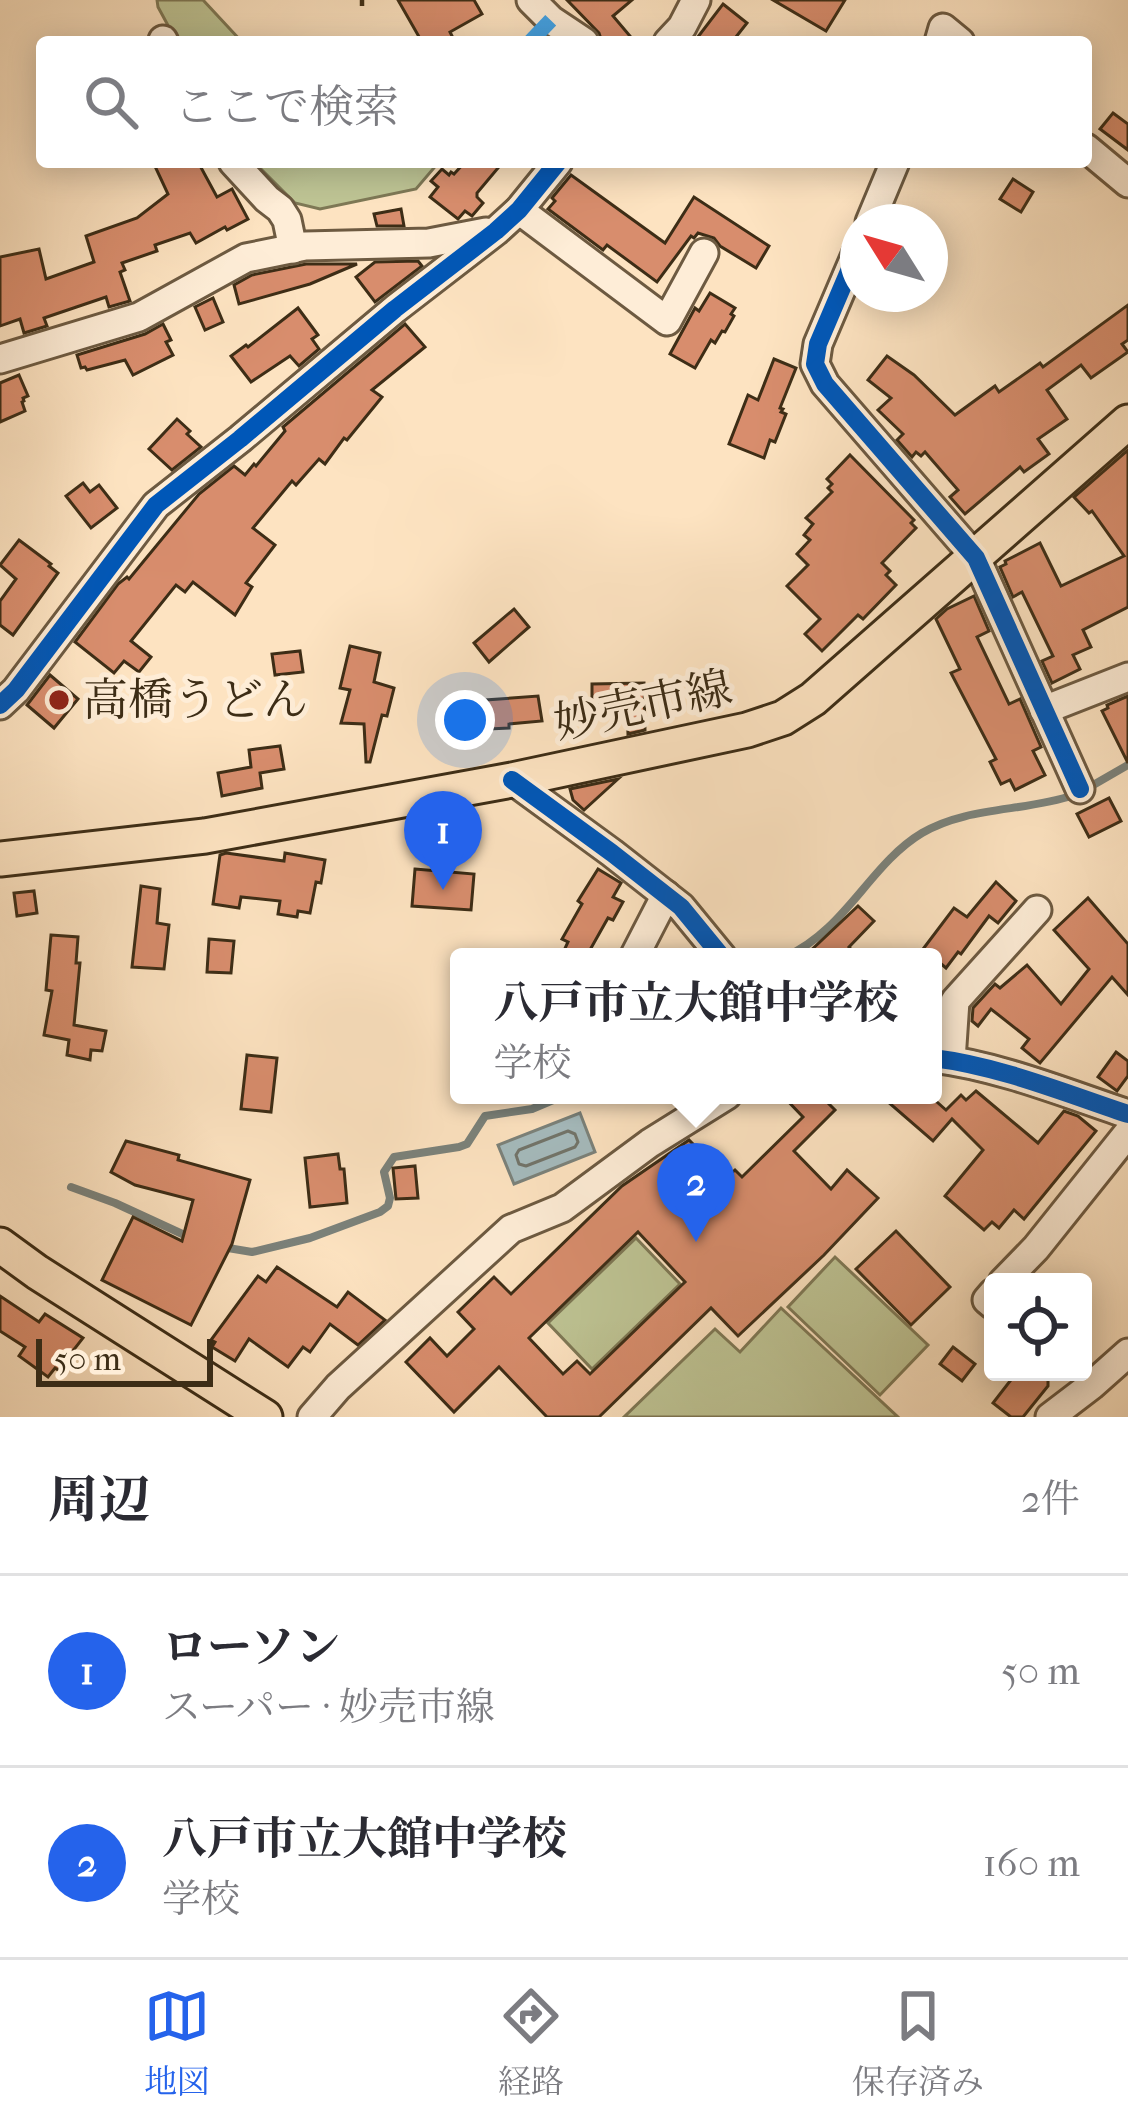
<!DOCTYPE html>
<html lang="ja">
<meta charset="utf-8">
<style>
body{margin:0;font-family:"IM FELL French Canon","Noto Serif JP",serif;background:#f7f7f7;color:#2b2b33}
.controls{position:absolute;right:36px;bottom:36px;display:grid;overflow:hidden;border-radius:12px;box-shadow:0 6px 30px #0003}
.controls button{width:108px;height:108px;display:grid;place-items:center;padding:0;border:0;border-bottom:3px solid #e1e1e2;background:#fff;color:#2b2b33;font:60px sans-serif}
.compass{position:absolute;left:840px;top:204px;width:108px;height:108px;border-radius:50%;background:#fff;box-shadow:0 6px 30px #0003;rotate:307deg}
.scale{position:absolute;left:36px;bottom:30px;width:177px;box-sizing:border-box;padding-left:12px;border:6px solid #3d2d16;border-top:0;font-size:33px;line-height:42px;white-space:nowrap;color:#3d2d16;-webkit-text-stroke:9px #feedd7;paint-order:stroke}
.you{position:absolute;left:465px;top:720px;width:42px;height:42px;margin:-30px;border:9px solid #fff;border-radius:50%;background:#1a73e8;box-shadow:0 0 0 18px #1a73e833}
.badge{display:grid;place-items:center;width:78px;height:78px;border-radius:50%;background:#2563eb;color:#fff;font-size:39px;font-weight:700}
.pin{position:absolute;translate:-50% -99px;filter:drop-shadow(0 3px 6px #0008)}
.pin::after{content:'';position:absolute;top:63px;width:42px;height:36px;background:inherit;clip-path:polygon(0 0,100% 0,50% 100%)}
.popup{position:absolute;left:450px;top:948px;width:492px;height:156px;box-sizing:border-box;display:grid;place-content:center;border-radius:12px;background:#fff;filter:drop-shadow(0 3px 9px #0005);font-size:39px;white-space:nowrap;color:#7c7c81}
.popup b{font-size:45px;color:#2b2b33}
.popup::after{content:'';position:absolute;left:50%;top:100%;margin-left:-24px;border:24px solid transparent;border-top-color:#fff}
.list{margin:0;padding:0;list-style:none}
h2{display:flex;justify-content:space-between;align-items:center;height:156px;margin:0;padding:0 48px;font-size:51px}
h2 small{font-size:39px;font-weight:400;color:#7c7c81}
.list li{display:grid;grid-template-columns:78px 1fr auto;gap:36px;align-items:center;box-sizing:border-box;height:192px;padding:0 48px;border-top:3px solid #e1e1e2}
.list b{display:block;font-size:45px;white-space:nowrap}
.list p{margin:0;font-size:39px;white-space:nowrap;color:#7c7c81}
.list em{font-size:39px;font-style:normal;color:#7c7c81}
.icon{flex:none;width:66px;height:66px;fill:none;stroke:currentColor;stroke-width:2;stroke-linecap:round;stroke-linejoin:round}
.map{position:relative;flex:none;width:1128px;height:1417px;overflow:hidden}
.search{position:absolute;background:#fff;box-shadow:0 6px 30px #0003;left:36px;right:36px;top:36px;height:132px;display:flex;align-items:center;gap:30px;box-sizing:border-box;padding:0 42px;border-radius:12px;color:#7c7c81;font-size:45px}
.sheet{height:540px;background:#fff}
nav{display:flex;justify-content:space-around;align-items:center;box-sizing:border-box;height:168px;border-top:3px solid #e1e1e2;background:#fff;font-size:33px;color:#7c7c81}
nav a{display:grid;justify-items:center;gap:6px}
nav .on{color:#2563eb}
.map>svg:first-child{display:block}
.green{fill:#bec494;stroke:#7e7855;stroke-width:3}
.water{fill:#a5bbbe;stroke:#7b827b;stroke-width:3}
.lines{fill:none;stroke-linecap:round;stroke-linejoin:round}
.shore{stroke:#71746a;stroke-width:3}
.stream{stroke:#7b827b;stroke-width:8}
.building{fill:#d88d6d;stroke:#3d2d16;stroke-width:3;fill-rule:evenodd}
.minor-casing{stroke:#6d5a41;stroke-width:33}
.major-casing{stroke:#3d2d16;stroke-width:39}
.path{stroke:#3d2d16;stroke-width:4.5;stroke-dasharray:9 6;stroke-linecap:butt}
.minor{stroke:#feedd7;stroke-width:27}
.major{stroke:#fde3c1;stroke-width:33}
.quiet{stroke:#3fa3ea;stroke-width:15;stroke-dasharray:30 15;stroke-linecap:butt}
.cycleway-casing{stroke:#feedd7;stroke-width:26}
.cycleway{stroke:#0057b8;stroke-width:18}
.poi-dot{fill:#8f2418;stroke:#feedd7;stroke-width:4.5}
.labels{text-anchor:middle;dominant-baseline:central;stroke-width:10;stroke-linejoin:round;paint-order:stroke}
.poi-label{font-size:45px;fill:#3d2d16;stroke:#feedd7;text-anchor:start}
.street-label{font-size:45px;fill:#3d2d16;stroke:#feedd7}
</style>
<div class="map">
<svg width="1128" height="1417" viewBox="0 0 1128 1417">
<rect width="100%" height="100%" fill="#fde3c1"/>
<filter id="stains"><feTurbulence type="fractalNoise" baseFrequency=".00167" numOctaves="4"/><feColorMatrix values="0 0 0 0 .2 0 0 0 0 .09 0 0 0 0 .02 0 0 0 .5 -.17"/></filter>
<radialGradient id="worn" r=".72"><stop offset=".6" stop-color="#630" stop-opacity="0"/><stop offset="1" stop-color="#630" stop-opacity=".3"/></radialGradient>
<g class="green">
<polygon points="157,0 203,0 242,42 177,42 158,7"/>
<polygon points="254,162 439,162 416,189 320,209 295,203"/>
<polygon points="636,1238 680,1284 592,1369 548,1323"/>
<polygon points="835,1257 928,1345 880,1395 788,1307"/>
<polygon points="781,1308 898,1417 624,1417 715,1329 740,1352"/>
</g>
<polygon class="water" points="580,1113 595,1152 514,1184 498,1145"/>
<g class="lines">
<polygon class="shore" points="568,1131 575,1134 578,1142 575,1147 526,1166 519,1164 516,1155 519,1150"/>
<g class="stream">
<polyline points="1088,788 1128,765"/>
<path d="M785,957C846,930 870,864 922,833C968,806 1024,812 1074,795"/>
<polyline points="71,1187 115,1203 191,1238"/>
<polyline points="222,1247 252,1252 310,1238 380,1212 388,1206 390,1198 384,1172 394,1157 459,1147 467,1144 485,1116 532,1109 565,1095"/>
</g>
</g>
<g class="building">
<polygon points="398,0 474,0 482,14 450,32 455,42 422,42"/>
<polygon points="567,0 632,0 613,16 635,42 602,42 599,33"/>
<polygon points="773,0 845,0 826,31"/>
<polygon points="723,4 747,23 732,42 694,42"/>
<polygon points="1113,113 1128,124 1128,150 1100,129"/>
<polygon points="153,162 198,162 217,197 232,189 248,219 227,230 225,227 196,243 190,233 155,245 157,251 122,263 125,270 120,272 130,301 109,307 106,297 44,318 47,326 24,333 20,319 0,326 0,257 39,249 46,279 94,262 86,236 137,218 168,194"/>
<polygon points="465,162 503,162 477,193 477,197 483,203 472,216 465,211 458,219 430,197 438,187 431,181 442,169 449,175 451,172 454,174"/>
<polygon points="571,175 665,243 694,197 769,246 756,268 720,246 714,238 698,233 694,238 691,236 657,282 607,245 603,250 548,209 555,201 552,198"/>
<polygon points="1013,179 1033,192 1021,212 1000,199"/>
<polygon points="401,209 404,226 377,226 374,214"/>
<polygon points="418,261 422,266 375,302 356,277 375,262"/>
<polygon points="306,264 357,264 310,284 239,304 234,285 252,275"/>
<polygon points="710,293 735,308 731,314 734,316 725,332 722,331 715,343 711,340 695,368 670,354 695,308 699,311"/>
<polygon points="213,298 223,322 205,330 195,307"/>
<polygon points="1128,305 1128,340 1122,344 1128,352 1091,378 1081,365 1047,390 1067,419 1038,439 1049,454 1024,472 1020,467 965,514 950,497 958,490 925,452 921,456 916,452 912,457 897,440 903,434 878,410 891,398 868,380 887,356 914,375 955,415 995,386 999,392 1040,363 1043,367"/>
<polygon points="298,308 318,335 312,339 319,349 299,366 290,356 251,382 231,356 246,345 248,347"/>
<polygon points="163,324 171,340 166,342 173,355 133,375 125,360 87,370 85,367 81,368 77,355 145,334"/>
<polygon points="405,324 425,347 372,390 382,397 347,440 344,438 325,464 319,459 296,485 292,481 253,528 275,545 246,583 252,587 235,615 193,582 185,592 176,585 131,641 151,657 139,672 124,661 114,673 75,642 118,584 127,577 129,579 199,494 234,466 245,475 254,464 256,466 285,431 283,427"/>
<polygon points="774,359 796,368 780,408 783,409 781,412 786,414 775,442 770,440 764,458 729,444 748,395 758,400"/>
<polygon points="19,375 28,396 23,398 24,401 22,402 25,411 0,422 0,383"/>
<polygon points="177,419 190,431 187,434 201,447 172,470 149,449"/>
<polygon points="1128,450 1128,607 1083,630 1091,647 1073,655 1080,669 1052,683 1042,661 1053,656 1022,592 1013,597 1000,567 1006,564 1005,561 1040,543 1061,586 1124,556 1092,511 1089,513 1074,497"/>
<polygon points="850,455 914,520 911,523 916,528 882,563 890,571 886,575 896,585 863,619 858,615 822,651 805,634 820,619 787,586 808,565 797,554 810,540 804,535 813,524 806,518 832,492 828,488 832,484 827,479"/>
<polygon points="83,483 90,492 99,485 117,508 91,528 66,496"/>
<polygon points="19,540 51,564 49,566 58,573 13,635 0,625 0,601 16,579 0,565"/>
<polygon points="974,596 989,631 977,637 1009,704 1020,699 1041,747 1033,751 1045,775 1015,790 1010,780 1001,784 990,762 996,759 951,673 960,669 936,619 947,609"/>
<polygon points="514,609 529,627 489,662 474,643"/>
<polygon points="350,646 380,653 374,682 394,688 387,716 382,715 370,762 366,762 364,724 341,723 350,690 340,688"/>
<polygon points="300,651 303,672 275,675 272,654"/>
<polygon points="50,675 78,699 54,728 27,705"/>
<polygon points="644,683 645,730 628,734 627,709 612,709 612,705 592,705 592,684"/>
<polygon points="538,696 542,721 509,724 509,728 489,729 486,700"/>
<polygon points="1128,696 1128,763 1102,711 1108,708 1107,705"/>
<polygon points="280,746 284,769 260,773 262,788 222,796 218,773 251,767 249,750"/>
<polygon points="618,779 584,810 573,800 570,789"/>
<polygon points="1109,798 1121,821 1089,837 1077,814"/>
<polygon points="226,853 284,861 285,853 325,860 321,883 316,882 310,913 298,911 297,917 278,914 280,901 241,897 239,908 213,904 220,855"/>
<polygon points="415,869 474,874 471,910 412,906"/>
<polygon points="598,869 621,883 613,897 623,902 613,920 608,918 586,957 561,957 568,942 562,939 582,904 578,901"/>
<polygon points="996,882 1016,901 998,923 989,916 961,954 958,952 946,968 933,957 917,957 954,908 967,917"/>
<polygon points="141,886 160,889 157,923 169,925 164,969 132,967"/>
<polygon points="34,891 37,913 17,916 14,893"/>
<polygon points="1088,898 1128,944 1128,995 1112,977 1040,1063 1022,1048 1029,1039 991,1009 978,1026 972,1021 973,1008 995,984 1000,988 1027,965 1061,1004 1089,969 1054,930"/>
<polygon points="858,906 874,921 849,947 858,957 804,957"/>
<polygon points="51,935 78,937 76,963 80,963 74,1025 106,1031 102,1051 91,1050 90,1060 67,1055 69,1040 44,1035 52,991 46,990"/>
<polygon points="209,939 234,941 231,973 207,972"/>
<polygon points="1116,1052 1128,1061 1128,1076 1117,1091 1098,1077"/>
<polygon points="247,1055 277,1058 271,1112 241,1109"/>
<polygon points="976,1091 1038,1143 1064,1111 1078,1116 1096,1131 1024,1219 1014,1210 999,1228 992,1222 984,1230 945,1196 983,1150 952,1119 933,1141 880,1095 929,1095 946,1110 961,1095 966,1100"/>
<path d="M782,1095H820L835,1110L794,1151L831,1189L847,1170L878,1198L824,1255L738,1336L711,1308L599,1417H547L499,1367L454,1412L406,1362L430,1338L447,1356L474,1329L458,1312L494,1277L511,1294L622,1186L689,1140L726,1178L735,1170L742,1177L803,1117ZM638,1232L685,1282L590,1374L577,1361L563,1374L529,1338Z"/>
<polygon points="126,1141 179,1155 178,1160 250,1180 232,1244 191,1325 102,1280 133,1217 182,1241 193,1200 135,1185 111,1172"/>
<polygon points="338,1154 340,1169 344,1169 347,1203 310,1207 305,1158"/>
<polygon points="415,1166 418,1198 396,1199 393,1168"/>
<polygon points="896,1231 950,1287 911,1325 856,1269"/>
<polygon points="277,1267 337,1307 348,1292 385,1320 358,1345 330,1324 310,1352 303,1347 288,1367 249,1339 235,1361 212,1347 215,1342 211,1340 258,1276 266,1282"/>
<polygon points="0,1296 39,1322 45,1314 83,1338 58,1370 55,1368 48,1377 19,1356 25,1347 0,1331"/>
<polygon points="953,1347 975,1364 962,1381 940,1364"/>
<polygon points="1017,1372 1039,1372 1048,1379 1048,1386 1023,1417 1011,1417 993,1403"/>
</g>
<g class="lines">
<defs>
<g id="minor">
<polyline points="531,0 551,20 584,42"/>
<polyline points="163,40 164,42"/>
<polyline points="668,42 682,27 696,0"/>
<polyline points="939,42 943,28 960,42"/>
<polyline points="1086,148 1128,183"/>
<polyline points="233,162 267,199 280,209 287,220 293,249"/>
<polyline points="519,210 667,321 704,253"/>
<polyline points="870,222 895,162"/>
<polyline points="858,250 818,344 815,364 825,384 976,558 1080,789"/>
<polyline points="0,359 139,317 246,258 305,246 429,243 486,232"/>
<polyline points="0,705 16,690 156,505 240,439 395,309 496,231 519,210 558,162"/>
<polyline points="1044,710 1128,677"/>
<polyline points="512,780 612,853 681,907 722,957"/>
<polyline points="634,957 666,895"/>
<path d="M933,1058C999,1066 1065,1093 1128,1114"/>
<polyline points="951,1060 955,1001 1037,910"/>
<polyline points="1003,1282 1036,1248 1128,1133"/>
<polyline points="993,1293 987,1300 993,1305"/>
<polyline points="312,1417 338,1387 511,1229 562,1208 650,1143 727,1095"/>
<polyline points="1050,1417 1092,1385 1128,1353"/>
</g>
<g id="major">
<polyline points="0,859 205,836 512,780 747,730 783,718 813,699 1128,422"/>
<polyline points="0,1245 37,1272 265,1417"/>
</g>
</defs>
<use href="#minor" class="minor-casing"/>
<use href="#major" class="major-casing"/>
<polyline class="path" points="362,0 362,6"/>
<use href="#minor" class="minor"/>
<use href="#major" class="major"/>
<polyline class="quiet" points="530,42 551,20"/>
<defs>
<g id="cycleway">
<polyline points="858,250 818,344 815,364 825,384 976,558 1080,789"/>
<polyline points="0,705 16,690 156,505 240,439 395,309 496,231 519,210 558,162"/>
<polyline points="512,780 612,853 681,907 722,957"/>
<path d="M933,1058C999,1066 1065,1093 1128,1114"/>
</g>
</defs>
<use href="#cycleway" class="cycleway-casing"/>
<use href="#cycleway" class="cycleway"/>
</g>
<circle class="poi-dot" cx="59" cy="700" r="12"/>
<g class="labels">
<g class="poi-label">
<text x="83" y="700">高橋うどん</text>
</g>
<g class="street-label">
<text transform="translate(643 706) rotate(-12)">妙売市線</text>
</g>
</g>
<rect width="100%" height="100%" filter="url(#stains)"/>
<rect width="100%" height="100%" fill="url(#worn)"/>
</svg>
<div class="controls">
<button><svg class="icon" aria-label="locate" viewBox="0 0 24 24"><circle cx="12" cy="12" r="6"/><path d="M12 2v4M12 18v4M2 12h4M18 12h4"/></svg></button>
</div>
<svg class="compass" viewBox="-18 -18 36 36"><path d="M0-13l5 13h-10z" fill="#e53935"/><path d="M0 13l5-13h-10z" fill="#7c7c81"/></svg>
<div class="scale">50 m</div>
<div class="you"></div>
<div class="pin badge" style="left:443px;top:890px">1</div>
<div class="pin badge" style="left:696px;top:1242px">2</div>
<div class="popup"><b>八戸市立大館中学校</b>学校</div>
<div class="search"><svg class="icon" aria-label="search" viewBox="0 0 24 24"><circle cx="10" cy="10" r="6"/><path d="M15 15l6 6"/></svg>ここで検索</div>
</div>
<section class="sheet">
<h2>周辺<small>2件</small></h2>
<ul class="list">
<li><span class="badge">1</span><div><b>ローソン</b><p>スーパー · 妙売市線</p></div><em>50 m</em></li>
<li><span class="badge">2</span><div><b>八戸市立大館中学校</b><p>学校</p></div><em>160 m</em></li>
</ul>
</section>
<nav>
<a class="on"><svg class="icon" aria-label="map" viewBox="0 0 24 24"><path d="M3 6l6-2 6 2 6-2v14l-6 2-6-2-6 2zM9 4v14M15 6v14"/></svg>地図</a>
<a><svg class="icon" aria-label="directions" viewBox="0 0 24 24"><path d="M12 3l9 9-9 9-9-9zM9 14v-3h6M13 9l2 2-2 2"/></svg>経路</a>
<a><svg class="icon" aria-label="saved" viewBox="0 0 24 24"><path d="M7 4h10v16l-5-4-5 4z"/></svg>保存済み</a>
</nav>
